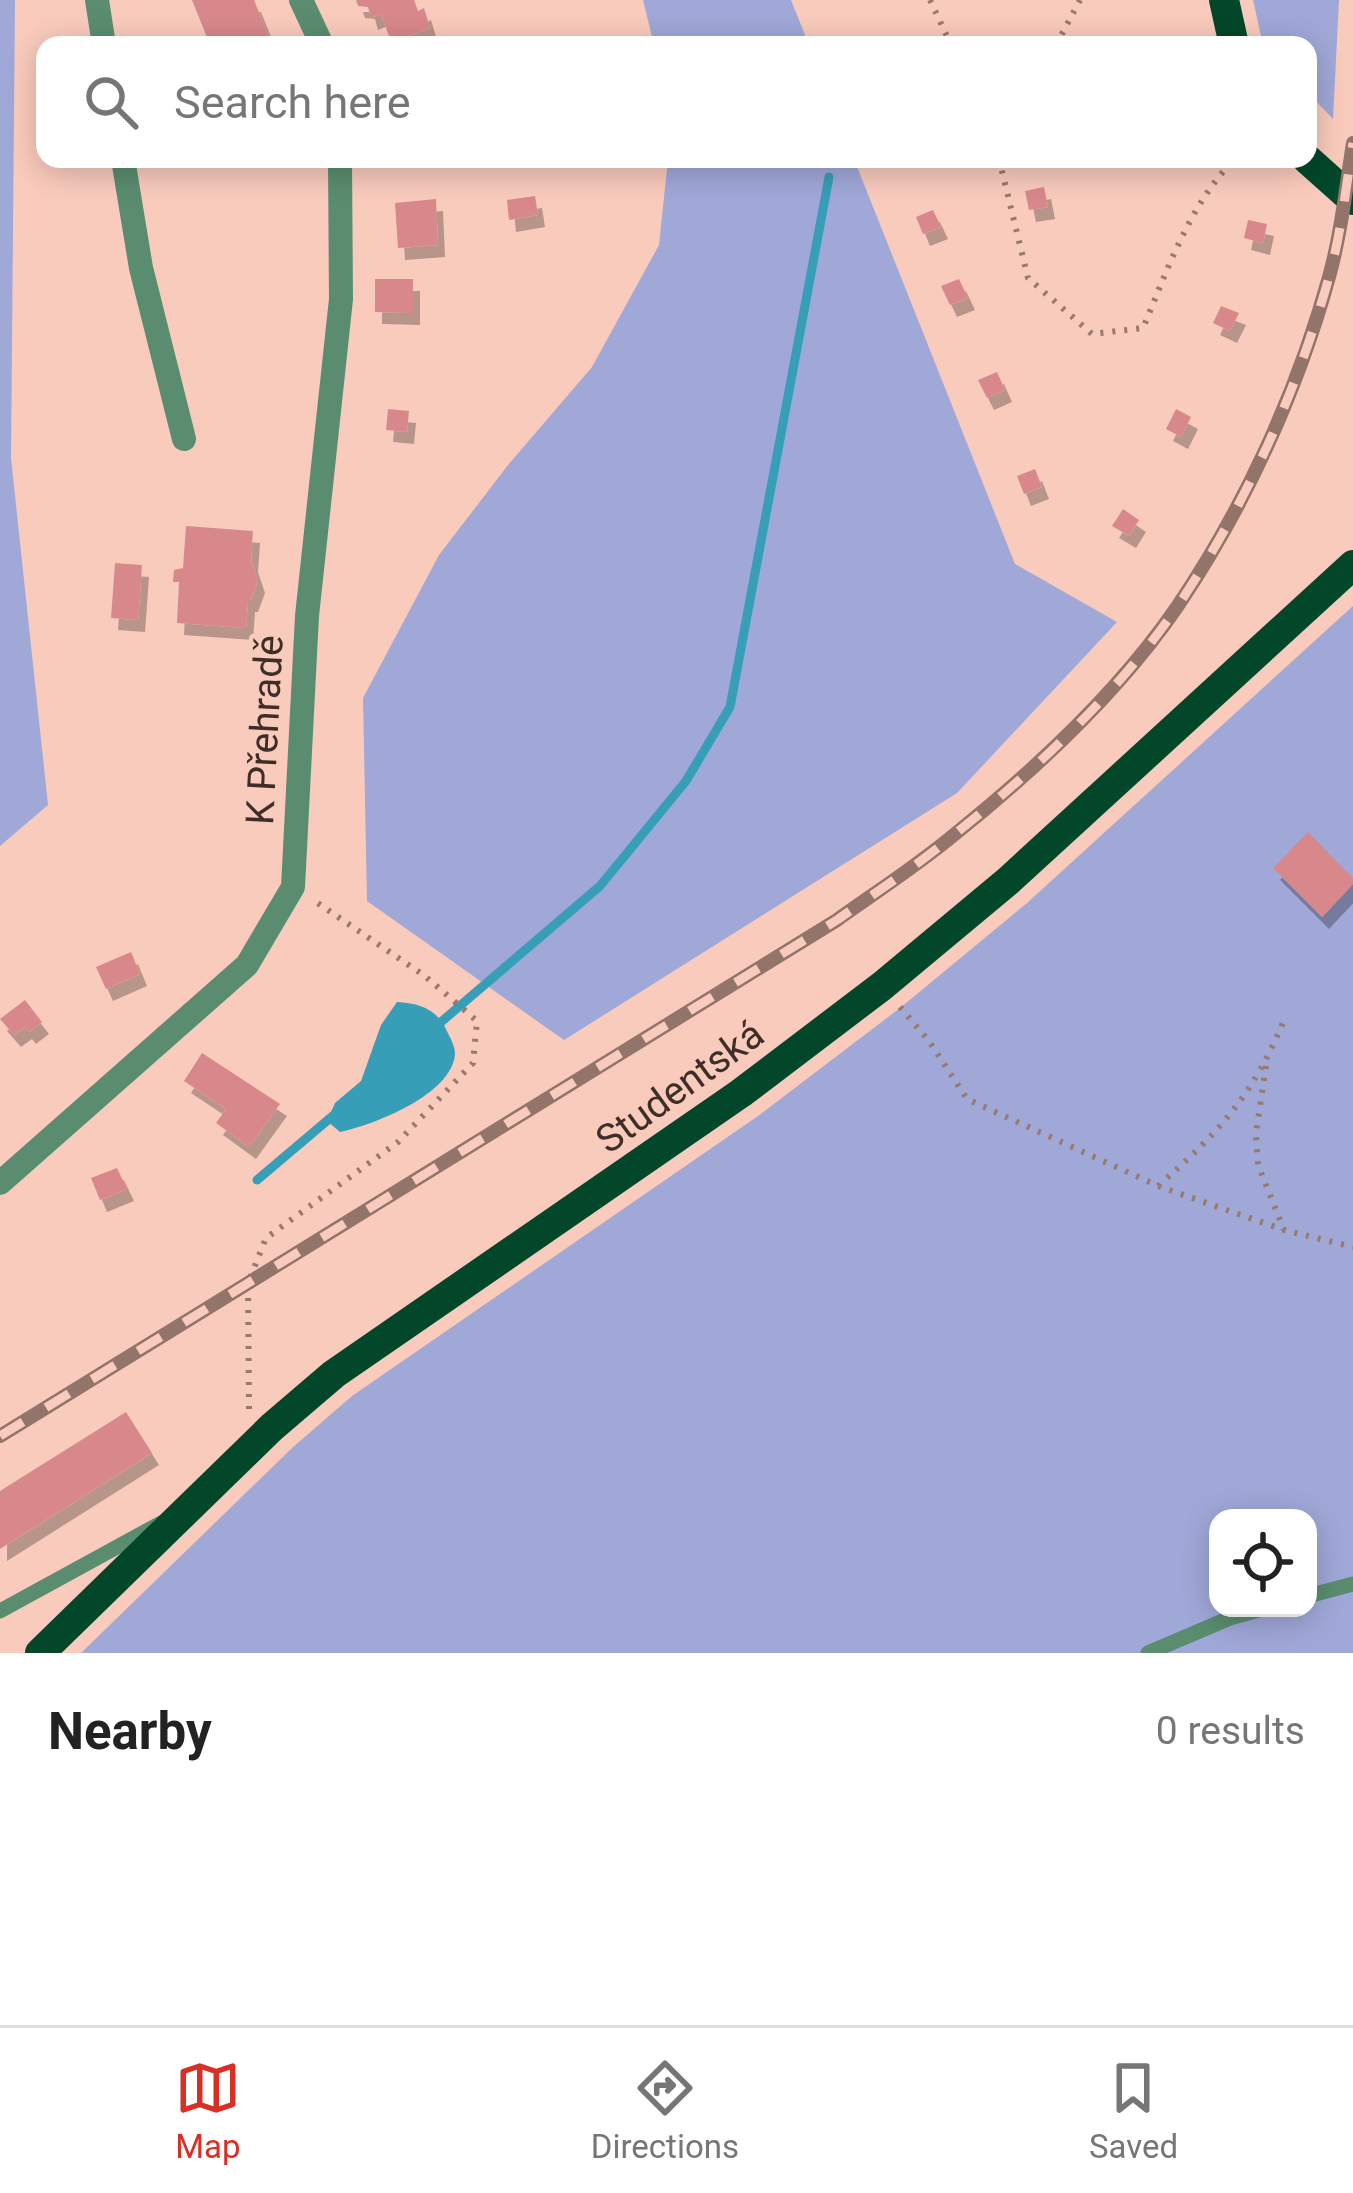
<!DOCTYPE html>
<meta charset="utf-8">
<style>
body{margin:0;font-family:Roboto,sans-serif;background:#f2f2f2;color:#222}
.controls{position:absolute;right:36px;bottom:36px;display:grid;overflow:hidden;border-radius:24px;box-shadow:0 6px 30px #0003}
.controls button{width:108px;height:108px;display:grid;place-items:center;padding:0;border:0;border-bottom:3px solid #e0e0e0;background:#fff;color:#222;font:60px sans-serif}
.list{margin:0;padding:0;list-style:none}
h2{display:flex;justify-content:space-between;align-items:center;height:156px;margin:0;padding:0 48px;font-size:51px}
h2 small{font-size:39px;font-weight:400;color:#767676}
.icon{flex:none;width:66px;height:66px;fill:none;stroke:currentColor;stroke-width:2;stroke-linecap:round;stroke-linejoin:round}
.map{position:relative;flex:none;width:1353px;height:1653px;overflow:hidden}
.search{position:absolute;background:#fff;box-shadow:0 6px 30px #0003;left:36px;right:36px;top:36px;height:132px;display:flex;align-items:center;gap:30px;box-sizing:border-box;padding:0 42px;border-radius:24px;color:#767676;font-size:45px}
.sheet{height:372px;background:#fff}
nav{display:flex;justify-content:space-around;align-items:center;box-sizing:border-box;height:168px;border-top:3px solid #e0e0e0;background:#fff;font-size:33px;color:#767676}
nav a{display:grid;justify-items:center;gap:6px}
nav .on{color:#d93025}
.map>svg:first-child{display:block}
.green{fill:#a0a8d8;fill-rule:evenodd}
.water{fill:#379eb7}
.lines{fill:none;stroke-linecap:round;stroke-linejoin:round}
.stream{stroke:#379eb7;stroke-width:9}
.building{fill:#d8888b;filter:url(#shadow)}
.path{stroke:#98796f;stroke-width:6;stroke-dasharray:3 9;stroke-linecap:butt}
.lane{stroke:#5a8d6f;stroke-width:15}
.street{stroke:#5a8d6f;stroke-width:24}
.primary{stroke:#024729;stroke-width:30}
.rail-casing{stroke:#93746a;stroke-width:14}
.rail{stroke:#f9cbbd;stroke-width:9;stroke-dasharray:27;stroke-linecap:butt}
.labels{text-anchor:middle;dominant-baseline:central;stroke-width:9;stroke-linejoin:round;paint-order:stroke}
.street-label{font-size:39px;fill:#3f2d27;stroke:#f9cbbd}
</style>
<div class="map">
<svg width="1353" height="1653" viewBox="0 0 1353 1653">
<defs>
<filter id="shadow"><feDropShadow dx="7" dy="12" stdDeviation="0" flood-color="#0004"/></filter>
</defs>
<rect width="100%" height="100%" fill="#f9cbbd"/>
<g class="green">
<polygon points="0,0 15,0 11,458 48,805 0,846"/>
<polygon points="643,0 791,0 809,45 654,45"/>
<polygon points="1253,0 1339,0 1333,119 1308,93 1308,45 1263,45"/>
<polygon points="668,159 854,159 1015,564 1117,622 957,793 564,1040 367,901 363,698 439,555 508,465 592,367 659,245"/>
<path d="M1353,606V1653H81L292,1448L352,1396L758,1116L900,1008L1027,903ZM1218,1518H1308V1608H1218Z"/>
</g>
<path class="water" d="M397,1002C417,1003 435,1008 445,1027C449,1036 455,1045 455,1054C452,1095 373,1125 340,1132L327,1121L335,1103L361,1081L381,1025Z"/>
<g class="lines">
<g class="stream">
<polyline points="434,1028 600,886 686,781 730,707 829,177"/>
<polyline points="257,1180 335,1114"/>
</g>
</g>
<g class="building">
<polygon points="192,0 254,0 272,45 210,45"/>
<polygon points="356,0 414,0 418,11 424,8 430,28 391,42 381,14 371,18 368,7 358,6"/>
<polygon points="1044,187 1048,207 1029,210 1025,191"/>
<polygon points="535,196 538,215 509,220 507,200"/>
<polygon points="436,199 438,245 398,248 395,203"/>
<polygon points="933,210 941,227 923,234 916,217"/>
<polygon points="1248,220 1267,224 1263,243 1244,238"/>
<polygon points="375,279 413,279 413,313 375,312"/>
<polygon points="959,279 968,298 950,305 941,286"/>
<polygon points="1221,306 1239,313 1230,331 1213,323"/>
<polygon points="997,372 1005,390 987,398 978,380"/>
<polygon points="388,409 409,411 407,432 386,430"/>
<polygon points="1176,409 1191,417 1181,437 1166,429"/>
<polygon points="1035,469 1042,487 1024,494 1017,476"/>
<polygon points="1123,509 1139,520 1129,536 1112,526"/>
<polygon points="186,526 253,531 251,560 258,581 251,600 248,600 246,628 177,623 179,582 173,582 174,570 183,568"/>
<polygon points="115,563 142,565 138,620 111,618"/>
<polygon points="1308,832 1353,878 1353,884 1322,917 1273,868"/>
<polygon points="131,952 140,974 106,989 96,967"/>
<polygon points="25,1000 42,1022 29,1032 25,1027 14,1035 0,1019"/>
<polygon points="202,1053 280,1104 249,1147 216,1123 226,1109 184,1081"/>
<polygon points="117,1168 127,1189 100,1200 91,1178"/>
<polygon points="126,1412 152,1453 0,1549 0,1491"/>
</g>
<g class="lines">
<g class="path">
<polyline points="930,0 951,45"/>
<polyline points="1056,45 1080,0"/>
<path d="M999,159L1028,278L1092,334L1143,328C1167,271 1190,203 1235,159"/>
<polyline points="900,1007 929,1041 967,1099 1158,1186 1284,1230 1353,1247"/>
<polyline points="1266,1066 1256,1133 1258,1165 1284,1230"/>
<path d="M1158,1186C1218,1133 1253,1096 1284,1020"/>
<polyline points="249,1409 248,1283 266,1238 398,1142 473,1063 477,1021 425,976 316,902"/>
</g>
<g class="lane">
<polyline points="1308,1596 1353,1584"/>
<polyline points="0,1611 161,1523"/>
<polyline points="1148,1653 1230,1618 1266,1608"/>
</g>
<g class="street">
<polyline points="97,0 104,45"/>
<polyline points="301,0 322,45"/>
<polyline points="123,159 141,268 184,439"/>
<polyline points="0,1183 247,965 293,887 307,616 341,299 340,159"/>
</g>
<g class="primary">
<polyline points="1224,0 1234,45"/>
<polyline points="1307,159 1353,200"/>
<polyline points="40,1653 272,1427 334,1374 741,1093 882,986 1008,881 1353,565"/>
</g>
<defs>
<path id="rail" d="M0,1436L837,920C876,892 918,865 955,834C1036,769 1118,693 1177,607C1244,508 1297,393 1329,277C1341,234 1346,187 1353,143"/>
</defs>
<use href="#rail" class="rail-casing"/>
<use href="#rail" class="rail"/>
</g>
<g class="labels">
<g class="street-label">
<text transform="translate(265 730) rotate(-87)">K Přehradě</text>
<text transform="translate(680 1087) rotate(-36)">Studentská</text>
</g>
</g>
</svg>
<div class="controls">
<button><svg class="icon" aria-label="locate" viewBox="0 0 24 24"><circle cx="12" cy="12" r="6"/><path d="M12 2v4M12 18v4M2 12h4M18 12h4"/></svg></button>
</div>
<div class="search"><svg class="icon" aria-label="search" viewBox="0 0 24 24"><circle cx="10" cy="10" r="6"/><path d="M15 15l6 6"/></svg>Search here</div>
</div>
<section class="sheet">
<h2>Nearby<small>0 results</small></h2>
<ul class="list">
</ul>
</section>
<nav>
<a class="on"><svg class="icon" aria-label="map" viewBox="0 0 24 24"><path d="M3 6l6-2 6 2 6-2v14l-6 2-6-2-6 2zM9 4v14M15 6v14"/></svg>Map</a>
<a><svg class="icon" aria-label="directions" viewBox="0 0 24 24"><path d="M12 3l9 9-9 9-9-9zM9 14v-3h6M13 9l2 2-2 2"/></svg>Directions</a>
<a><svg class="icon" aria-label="saved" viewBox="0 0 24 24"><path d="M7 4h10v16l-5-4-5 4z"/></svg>Saved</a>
</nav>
